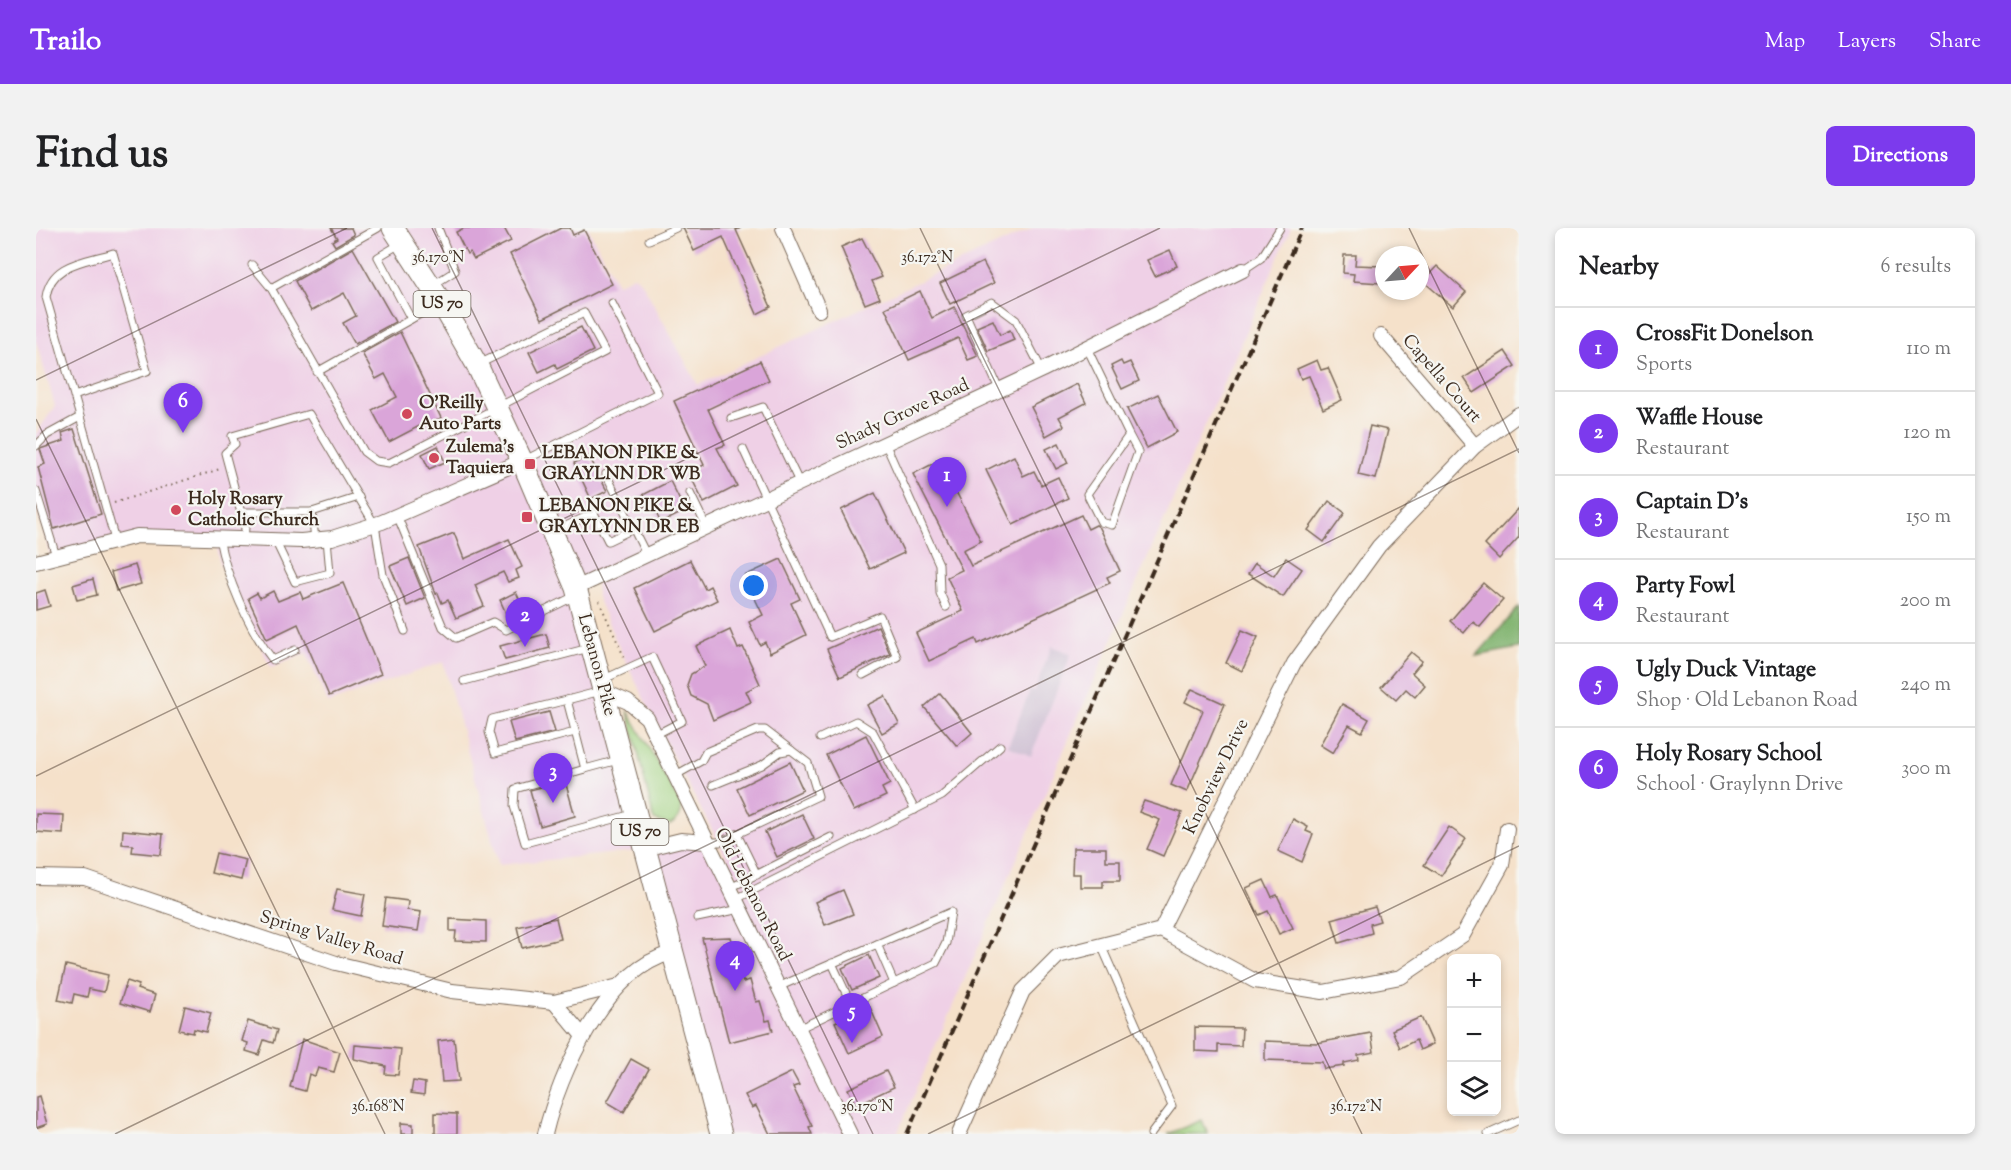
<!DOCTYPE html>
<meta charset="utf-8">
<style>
body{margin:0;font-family:"Sorts Mill Goudy",serif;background:#f2f2f2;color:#202124}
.controls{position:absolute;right:18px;bottom:18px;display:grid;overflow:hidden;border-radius:9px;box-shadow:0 3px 9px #0003}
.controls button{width:54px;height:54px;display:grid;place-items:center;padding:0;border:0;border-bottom:2px solid #e0e0e0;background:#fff;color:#202124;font:30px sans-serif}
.compass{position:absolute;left:1339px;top:18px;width:54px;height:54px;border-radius:50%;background:#fff;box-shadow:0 3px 9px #0003;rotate:64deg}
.you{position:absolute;left:718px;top:358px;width:21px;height:21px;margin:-15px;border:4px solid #fff;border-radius:50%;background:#1a73e8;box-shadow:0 0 0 9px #1a73e833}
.badge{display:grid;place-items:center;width:39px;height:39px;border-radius:50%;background:#7c3aed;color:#fff;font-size:20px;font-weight:700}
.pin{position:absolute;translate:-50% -50px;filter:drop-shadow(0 2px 3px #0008)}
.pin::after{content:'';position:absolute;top:32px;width:21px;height:18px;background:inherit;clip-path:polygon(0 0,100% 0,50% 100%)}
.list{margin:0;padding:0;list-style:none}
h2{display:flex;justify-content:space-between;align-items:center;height:78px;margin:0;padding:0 24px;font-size:26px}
h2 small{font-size:20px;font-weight:400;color:#757577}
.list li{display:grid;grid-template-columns:39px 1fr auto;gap:18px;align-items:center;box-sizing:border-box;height:84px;padding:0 24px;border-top:2px solid #e0e0e0}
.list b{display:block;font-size:22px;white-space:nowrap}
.list p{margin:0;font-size:20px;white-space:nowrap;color:#757577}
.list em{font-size:20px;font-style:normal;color:#757577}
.icon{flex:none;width:33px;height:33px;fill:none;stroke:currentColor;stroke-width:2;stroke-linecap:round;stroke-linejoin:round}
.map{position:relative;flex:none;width:1483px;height:906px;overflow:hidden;border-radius:9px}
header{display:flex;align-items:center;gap:36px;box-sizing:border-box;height:84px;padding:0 30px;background:#7c3aed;color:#fff}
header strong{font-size:28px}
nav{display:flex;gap:33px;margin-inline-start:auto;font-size:21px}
.intro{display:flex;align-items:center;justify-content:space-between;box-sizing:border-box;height:144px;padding:0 36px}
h1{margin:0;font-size:42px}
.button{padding:15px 27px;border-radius:9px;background:#7c3aed;color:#fff;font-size:21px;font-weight:700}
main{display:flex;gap:36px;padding:0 36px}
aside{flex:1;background:#fff;border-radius:9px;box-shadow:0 3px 9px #0003}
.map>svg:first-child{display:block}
.built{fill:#efd0e6;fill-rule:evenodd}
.industrial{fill:#cdbed2}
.green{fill:#a2d281;stroke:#6e7e50;stroke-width:1.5}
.forest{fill:#81b46f;stroke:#5e6f46;stroke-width:1.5}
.building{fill:#daa5d9}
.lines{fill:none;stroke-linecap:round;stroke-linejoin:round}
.service-casing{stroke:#7c6a5a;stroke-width:9}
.minor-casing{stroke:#7c6a5a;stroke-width:16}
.primary-casing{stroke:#7c6a5a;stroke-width:23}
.path{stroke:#7c6a5a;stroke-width:2;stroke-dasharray:1.5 4.5;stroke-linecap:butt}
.service{stroke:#fff;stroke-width:7}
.minor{stroke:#fff;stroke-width:14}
.primary{stroke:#fff;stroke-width:21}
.rail{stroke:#3b2a1e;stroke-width:4;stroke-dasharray:9 4.5;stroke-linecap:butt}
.ticks{fill:none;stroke:#3b2a1e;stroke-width:1.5;stroke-opacity:0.45}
.poi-dot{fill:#d1495b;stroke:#f6f6f2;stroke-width:2}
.labels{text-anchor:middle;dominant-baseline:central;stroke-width:4.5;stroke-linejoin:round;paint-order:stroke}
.shield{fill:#f6f6f2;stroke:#73675e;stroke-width:1.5}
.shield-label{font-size:16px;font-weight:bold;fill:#3b2a1e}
.street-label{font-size:18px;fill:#3b2a1e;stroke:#f6f6f2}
.poi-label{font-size:18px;font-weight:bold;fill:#3b2a1e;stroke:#f6f6f2;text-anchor:start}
.ticks-label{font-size:15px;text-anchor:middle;fill:#3b2a1e;stroke:#f6f6f2;stroke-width:4.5;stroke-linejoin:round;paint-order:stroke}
</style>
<header>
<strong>Trailo</strong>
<nav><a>Map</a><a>Layers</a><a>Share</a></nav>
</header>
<div class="intro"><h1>Find us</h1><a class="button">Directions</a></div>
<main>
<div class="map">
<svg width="1483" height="906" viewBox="0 0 1483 906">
<rect width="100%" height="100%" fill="#f6f6f2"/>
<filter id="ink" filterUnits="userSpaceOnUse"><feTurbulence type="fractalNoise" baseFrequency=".0167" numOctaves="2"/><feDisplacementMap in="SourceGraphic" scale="12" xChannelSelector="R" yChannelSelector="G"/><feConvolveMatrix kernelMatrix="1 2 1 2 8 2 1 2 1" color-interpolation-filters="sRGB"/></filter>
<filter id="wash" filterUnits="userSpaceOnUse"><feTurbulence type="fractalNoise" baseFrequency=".008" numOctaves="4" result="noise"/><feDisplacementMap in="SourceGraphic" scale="24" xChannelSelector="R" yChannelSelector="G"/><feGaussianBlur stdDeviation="1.35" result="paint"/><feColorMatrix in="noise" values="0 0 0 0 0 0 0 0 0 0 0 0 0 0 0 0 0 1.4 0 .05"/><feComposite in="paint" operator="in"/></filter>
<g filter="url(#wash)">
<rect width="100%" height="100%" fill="#f5e1ca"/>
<path class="built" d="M0,0H552L581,56L598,48L605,53L662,157L997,0H1255L861,906H685L608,622L463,637L407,434L292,475L270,425L235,440L184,334L180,310L101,308L15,329L0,277V206L19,178L0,113ZM560,352L561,369L581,415L624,504L710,666L699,671L670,614L608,621L540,360Z"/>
<polygon class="industrial" points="1016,418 1035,426 995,528 972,518 994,462 998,463"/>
<g class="green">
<path d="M592,483L645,576C647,586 643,592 634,597L618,592Z"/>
<polygon points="1166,892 1172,906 1132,906"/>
</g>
<polygon class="forest" points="1483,379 1483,420 1440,428"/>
<g id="blocks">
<g class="building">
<polygon points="295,0 315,0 318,7 299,18 296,13 301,10"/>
<polygon points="428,0 468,0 475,13 438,31 434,24 431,26 420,4"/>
<polygon points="525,0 534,0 537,7 548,2 576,56 506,91 474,26"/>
<polygon points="647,0 705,0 700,2 735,79 721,86 687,9 658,23"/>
<polygon points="826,10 846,49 836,53 844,70 829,76 805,19"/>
<polygon points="317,20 359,94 319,116 307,95 320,88 308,65 275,83 259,53"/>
<polygon points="1134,22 1141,38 1119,48 1111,32"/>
<polygon points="1308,27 1320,27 1319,37 1345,38 1344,55 1317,53 1318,46 1307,45"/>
<polygon points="947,34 958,55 914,76 904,55"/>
<polygon points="1401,38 1430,64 1417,79 1387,53"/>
<polygon points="884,63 896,90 918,79 942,128 932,132 922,110 873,132 849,80"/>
<polygon points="957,92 964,107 974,102 978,112 952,123 941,99"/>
<polygon points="545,99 557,123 521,141 519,136 503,144 493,124"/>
<polygon points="364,104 405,190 392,197 391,194 353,214 336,182 361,169 349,146 340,151 326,125"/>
<polygon points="1469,123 1479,138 1438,165 1428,150"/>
<polygon points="1281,132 1285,142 1292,140 1306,172 1287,181 1273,148 1265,151 1261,141"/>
<polygon points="724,133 733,152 672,181 689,217 681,220 701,258 668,275 653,245 668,237 638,173"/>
<polygon points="1085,133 1087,137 1094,134 1103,153 1086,161 1075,138"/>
<polygon points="1041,156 1050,175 1023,189 1028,198 1010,208 995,179"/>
<polygon points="1122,166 1141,204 1111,220 1091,181"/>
<polygon points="1334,198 1352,202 1340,251 1322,247"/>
<polygon points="38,201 65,286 18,301 2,239 9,236 4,221 28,213 26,205"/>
<polygon points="1023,215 1032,235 1020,241 1010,221"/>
<polygon points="402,218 409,234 393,241 386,226"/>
<polygon points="553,228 571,263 555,271 538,235"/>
<polygon points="978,228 987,248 998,243 1005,257 1022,249 1032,270 977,297 950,242"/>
<polygon points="904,232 945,313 927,322 935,338 1045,287 1052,301 1060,297 1064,300 1084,343 1071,349 1074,355 942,416 940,411 893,433 880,405 927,383 911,349 926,342 877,246"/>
<polygon points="634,253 649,283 625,295 615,275 606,280 601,270"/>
<polygon points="839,265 868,325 834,341 805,282"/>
<polygon points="1293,273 1309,285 1288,314 1272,302"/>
<polygon points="1483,280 1483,309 1463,331 1449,317"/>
<polygon points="418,305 428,331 473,311 486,339 480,342 483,350 472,354 467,344 439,357 448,378 420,390 412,372 406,375 402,365 400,366 383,319"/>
<polygon points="373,330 389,370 371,378 354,338"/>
<polygon points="1250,330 1266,341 1247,369 1212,346 1219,335 1238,348"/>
<polygon points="745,331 764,371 755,375 770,407 734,425 729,414 724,417 713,394 727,387 708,348"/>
<polygon points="654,332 669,361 674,358 681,372 619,403 598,360"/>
<polygon points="99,337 105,356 80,363 75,344"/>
<polygon points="57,351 61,367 41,372 37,357"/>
<polygon points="307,355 345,446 293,468 262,396 231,411 212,370 221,365 224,370 237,363 242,373 264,364 267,371"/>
<polygon points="1447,355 1467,372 1444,399 1437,394 1428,405 1414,393"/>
<polygon points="9,362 14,378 0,382 0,365"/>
<polygon points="480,364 490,386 474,394 464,372"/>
<polygon points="842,398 854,426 804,449 791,421"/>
<polygon points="694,402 702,421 707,419 724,456 710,463 715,474 677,492 671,476 655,468 651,457 655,446 669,438 660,418"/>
<polygon points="1206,402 1222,409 1206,443 1190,435"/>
<polygon points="510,406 514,420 469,432 464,418"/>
<polygon points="1375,424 1386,433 1376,445 1389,457 1379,469 1370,461 1360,472 1345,459"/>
<polygon points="1156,461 1189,476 1151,564 1135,557 1167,483 1149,474"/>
<polygon points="904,465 936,505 921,518 888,479"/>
<polygon points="849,468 863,496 846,505 831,477"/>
<polygon points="1306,476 1333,491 1326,504 1313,497 1297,525 1284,517"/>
<polygon points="513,484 519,504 479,514 473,494"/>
<polygon points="830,507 854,556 846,560 850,568 818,583 790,527"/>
<polygon points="754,534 767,562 714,587 701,560"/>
<polygon points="529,553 539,588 504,598 494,562"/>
<polygon points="1108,573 1146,585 1127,628 1111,621 1124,592 1103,584"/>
<polygon points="0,586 28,587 27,606 0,604"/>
<polygon points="766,586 778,611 741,629 729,604"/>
<polygon points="1257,591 1272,599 1270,603 1277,606 1266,634 1242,623"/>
<polygon points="1413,599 1430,611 1405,648 1388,637"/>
<polygon points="87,602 127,606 125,627 96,624 97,617 86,616"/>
<polygon points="1037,620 1070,620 1070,633 1084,633 1084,653 1067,653 1067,659 1044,659 1044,646 1036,646"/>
<polygon points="180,625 210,632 205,652 175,645"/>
<polygon points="1228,652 1236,669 1241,667 1257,700 1243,706 1232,683 1223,687 1210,660"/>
<polygon points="301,661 329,666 325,688 296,682"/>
<polygon points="807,662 817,686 789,697 779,674"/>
<polygon points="350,670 372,673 371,682 385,684 382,703 346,698"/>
<polygon points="1339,679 1344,693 1334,696 1336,705 1303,715 1296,691"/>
<polygon points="520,690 525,711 486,720 481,699"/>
<polygon points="414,691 450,693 450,714 419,713 420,703 414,703"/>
<polygon points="695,709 707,754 714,752 720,774 724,773 730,793 734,792 737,803 693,814 666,710"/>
<polygon points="833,727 843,750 816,762 806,740"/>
<polygon points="30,737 72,747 68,764 53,761 51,769 38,766 36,775 22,772"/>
<polygon points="91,753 103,757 101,761 119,767 114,784 84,775"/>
<polygon points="149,778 175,785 170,804 158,801 157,805 143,802"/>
<polygon points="834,779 847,809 813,825 799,794"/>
<polygon points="1385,789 1397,816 1384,822 1380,812 1364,820 1356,802"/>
<polygon points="212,793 241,802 237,815 228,812 223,827 210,823 212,815 206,813"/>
<polygon points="1159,799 1206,800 1205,818 1182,817 1182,824 1159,823"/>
<polygon points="1335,805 1338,824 1322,827 1323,832 1308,835 1308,838 1288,841 1286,834 1229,832 1229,813 1281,815"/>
<polygon points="266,811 304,824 298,844 282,840 279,848 273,846 269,863 254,859"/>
<polygon points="418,811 423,853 406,854 402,813"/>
<polygon points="319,817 365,821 362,847 349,846 350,838 318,831"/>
<polygon points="595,831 613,841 588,884 571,874"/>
<polygon points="850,843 858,859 820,877 812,861"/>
<polygon points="756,844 763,857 757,859 776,898 773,899 776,906 734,906 720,878 716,880 709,867"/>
<polygon points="377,853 389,855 388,867 375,865"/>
<polygon points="3,868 11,896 0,900 0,869"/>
<polygon points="399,885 421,886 421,906 399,906"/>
<polygon points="365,895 377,896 377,906 365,906"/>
</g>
</g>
</g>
<g filter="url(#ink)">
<use href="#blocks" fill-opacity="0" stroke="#7c6a5a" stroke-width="1.5"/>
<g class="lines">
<defs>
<g id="service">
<polyline points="613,12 640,0"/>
<polyline points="364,16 342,29 375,91"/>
<polyline points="216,37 235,60 328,224 340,233 353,235 569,124 548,85 443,136"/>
<polyline points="1207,42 1225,30 1244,0"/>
<polyline points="397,57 419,43 402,0"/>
<polyline points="235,60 342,0"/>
<polyline points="1051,120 1093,207 1051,266 1065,294 1076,297 1102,224 1093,207"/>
<polyline points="281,144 402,76"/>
<polyline points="963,161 930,87 956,74 980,92 1006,142"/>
<path d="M38,168L111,143L77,25C48,34 15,35 10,69L79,312"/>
<polyline points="695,190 727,179 764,256"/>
<polyline points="849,215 903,336 904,365 910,379"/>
<polyline points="0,218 11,207 44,189"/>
<polyline points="707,221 794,409 844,388 861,429 827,447"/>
<polyline points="489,232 622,165 576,75"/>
<polyline points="570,246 611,328"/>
<polyline points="0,263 20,328"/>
<polyline points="654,265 671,300"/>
<polyline points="205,284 276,284 323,269"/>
<polyline points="276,284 279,312"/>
<polyline points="361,287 407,399 420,410 457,394 470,402 539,368"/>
<polyline points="519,303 558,285 572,313 597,301"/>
<path d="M183,310C190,348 213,402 237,432L259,422"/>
<polyline points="208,311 209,300 189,225 199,216 196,208 273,186 339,297 347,347 369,403"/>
<polyline points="239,312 259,354 294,345 291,311"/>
<polyline points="566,452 616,429 646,493 619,507"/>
<polyline points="428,453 553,420"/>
<polyline points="565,463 531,472 549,541 582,532"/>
<polyline points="531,472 456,491 453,504 459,525 539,504"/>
<polyline points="784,510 820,493 837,504 879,582"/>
<polyline points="549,541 479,561 478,578 489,615 597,586"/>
<polyline points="638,548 665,533 670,524 722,502 729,502 772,535 782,568 684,614 670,614"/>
<polyline points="677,557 726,537 744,524 755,522"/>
<polyline points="701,606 721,647"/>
<polyline points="694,660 795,609"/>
<polyline points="700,671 906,568 964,518"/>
<polyline points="661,690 704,681"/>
<polyline points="841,716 858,755"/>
<polyline points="1065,717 1136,878 1115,906"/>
<polyline points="796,735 815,776"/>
<polyline points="742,759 915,684 910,715 900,735 762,801"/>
<polyline points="1452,906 1483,892"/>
</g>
<g id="minor">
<polyline points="747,0 783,82"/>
<polyline points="1345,108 1439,218"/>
<polyline points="0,334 101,308 265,313 296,310 346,294 486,233"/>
<polyline points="540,360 1006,142 1207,42"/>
<polyline points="567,463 592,474 611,490 814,906"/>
<polyline points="608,621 645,612 670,614"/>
<polyline points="0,649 49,650 300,735 416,763 518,774 583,758"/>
<polyline points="1125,702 1219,753 1287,764 1365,749 1427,707 1466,637 1471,601"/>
<polyline points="518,774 547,808"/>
<path d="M509,906C524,844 569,743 635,725"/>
<polyline points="923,906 987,763 1022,728 1125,702 1258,435 1343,318 1439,218 1483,186"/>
</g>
<polyline id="primary" points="357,0 405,74 441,137 486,233 540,360 685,906"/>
</defs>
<use href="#service" class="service-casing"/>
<use href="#minor" class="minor-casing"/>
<use href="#primary" class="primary-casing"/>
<g class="path">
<polyline points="78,275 184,241"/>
<polyline points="563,373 589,431"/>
</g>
<use href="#service" class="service"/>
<use href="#minor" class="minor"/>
<use href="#primary" class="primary"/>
<polyline class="rail" points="871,906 1266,0"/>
</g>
</g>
<path class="ticks" d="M396,0L837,906M884,0L1326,906M1373,0L1483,225M0,152L311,0M0,191L349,906M0,548L1124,0M79,906L1483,221M892,906L1483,618"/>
<g class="poi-dot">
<circle cx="371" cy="186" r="6"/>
<circle cx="398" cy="230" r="6"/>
<rect x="488" y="230" width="12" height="12" rx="3"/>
<circle cx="140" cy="282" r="6"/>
<rect x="485" y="283" width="12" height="12" rx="3"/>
</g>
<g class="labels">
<g class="shield">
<rect x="377.5" y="63" width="57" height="26" rx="4.5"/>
<rect x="575.5" y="591" width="57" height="26" rx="4.5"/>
</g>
<g class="shield-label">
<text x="406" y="76">US 70</text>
<text x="604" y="604">US 70</text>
</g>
<g class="street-label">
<text transform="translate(1405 151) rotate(49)">Capella Court</text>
<text transform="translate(867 187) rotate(-25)">Shady Grove Road</text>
<text transform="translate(560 437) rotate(75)">Lebanon Pike</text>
<text transform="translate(1181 549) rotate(-64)">Knobview Drive</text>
<text transform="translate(716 667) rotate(63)">Old Lebanon Road</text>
<text transform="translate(295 711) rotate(17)">Spring Valley Road</text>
</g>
<g class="poi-label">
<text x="383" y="176">O'Reilly<tspan x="383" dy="21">Auto Parts</tspan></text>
<text x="410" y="220">Zulema's<tspan x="410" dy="21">Taquiera</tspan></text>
<text x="506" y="226">LEBANON PIKE &amp;<tspan x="506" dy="21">GRAYLNN DR WB</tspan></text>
<text x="152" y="272">Holy Rosary<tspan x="152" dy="21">Catholic Church</tspan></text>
<text x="503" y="279">LEBANON PIKE &amp;<tspan x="503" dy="21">GRAYLYNN DR EB</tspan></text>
</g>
</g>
<g class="ticks-label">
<text x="402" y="34">36.170°N</text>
<text x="891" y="34">36.172°N</text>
<text x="342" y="883">36.168°N</text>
<text x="831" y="883">36.170°N</text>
<text x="1320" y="883">36.172°N</text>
</g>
</svg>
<div class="controls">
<button>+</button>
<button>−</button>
<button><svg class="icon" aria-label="layers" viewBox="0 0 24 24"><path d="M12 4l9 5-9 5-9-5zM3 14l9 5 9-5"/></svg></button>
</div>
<svg class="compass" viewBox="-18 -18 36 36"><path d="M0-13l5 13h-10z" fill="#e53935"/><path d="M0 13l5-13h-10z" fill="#757577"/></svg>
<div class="you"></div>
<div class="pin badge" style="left:911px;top:279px">1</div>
<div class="pin badge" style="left:489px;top:419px">2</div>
<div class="pin badge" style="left:517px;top:575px">3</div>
<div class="pin badge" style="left:699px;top:763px">4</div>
<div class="pin badge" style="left:816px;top:815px">5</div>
<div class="pin badge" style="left:147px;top:205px">6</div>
</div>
<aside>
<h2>Nearby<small>6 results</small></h2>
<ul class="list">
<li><span class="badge">1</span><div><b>CrossFit Donelson</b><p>Sports</p></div><em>110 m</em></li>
<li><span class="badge">2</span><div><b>Waffle House</b><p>Restaurant</p></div><em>120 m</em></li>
<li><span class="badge">3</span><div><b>Captain D's</b><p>Restaurant</p></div><em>150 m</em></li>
<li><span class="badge">4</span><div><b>Party Fowl</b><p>Restaurant</p></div><em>200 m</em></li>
<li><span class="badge">5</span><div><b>Ugly Duck Vintage</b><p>Shop · Old Lebanon Road</p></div><em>240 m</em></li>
<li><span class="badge">6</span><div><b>Holy Rosary School</b><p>School · Graylynn Drive</p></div><em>300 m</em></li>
</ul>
</aside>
</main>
